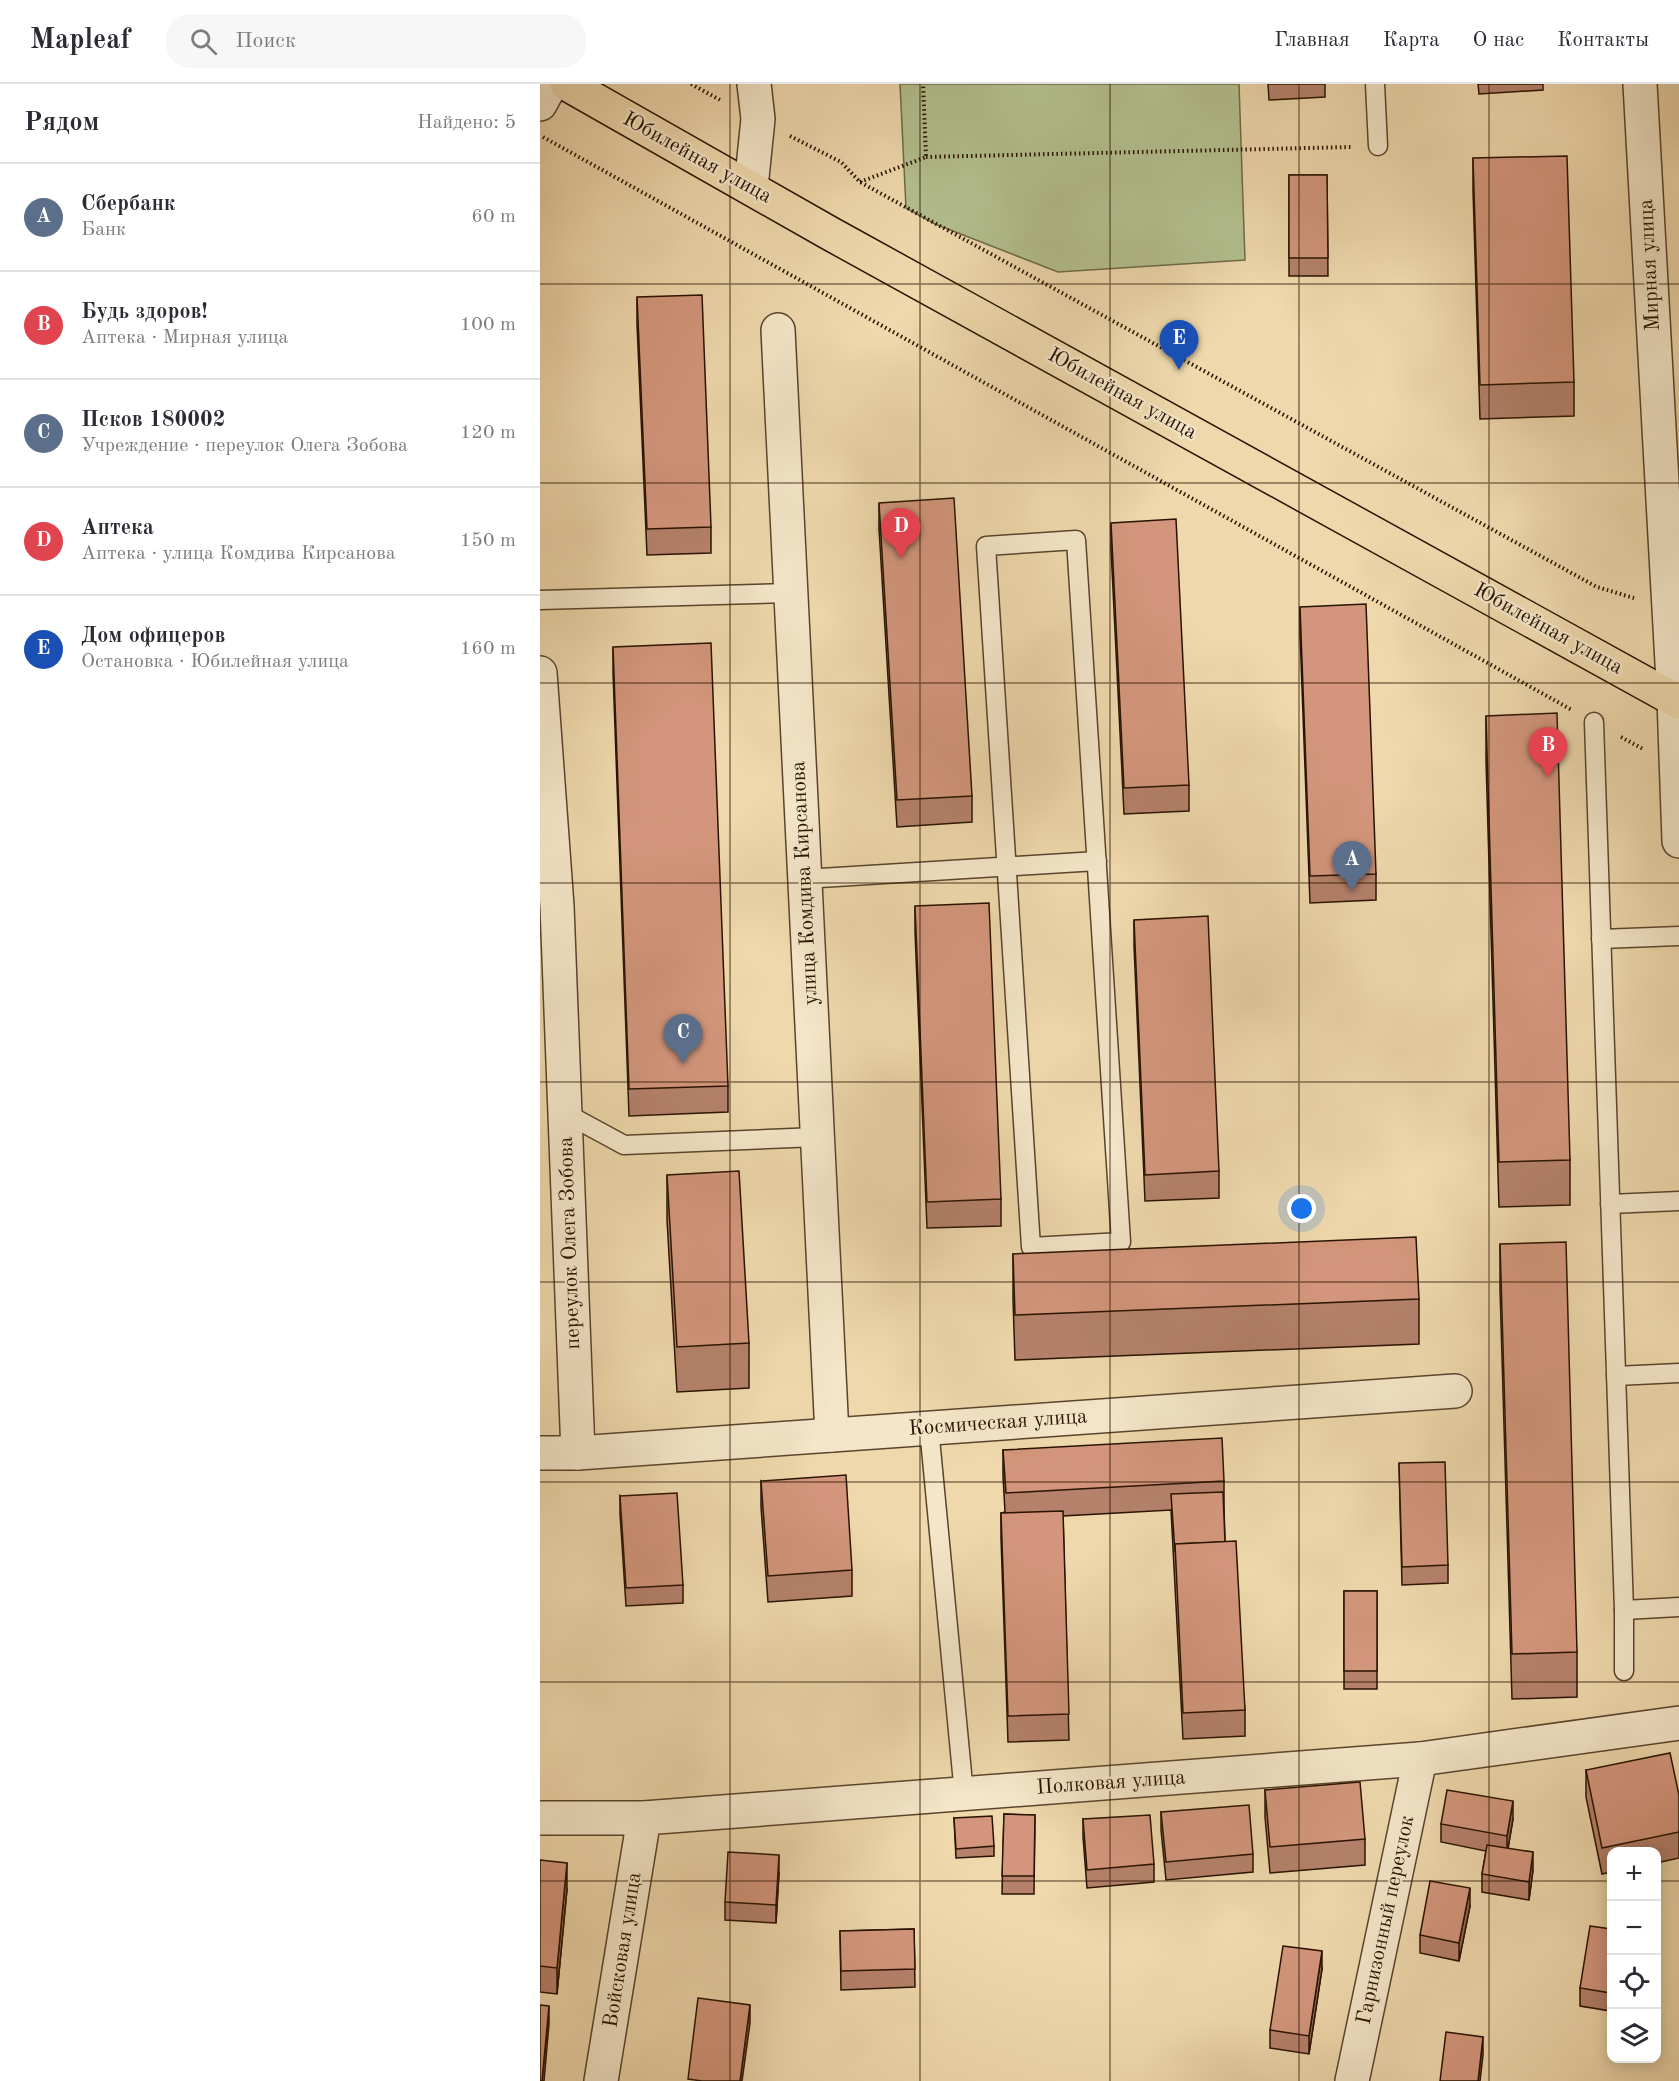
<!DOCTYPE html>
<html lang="ru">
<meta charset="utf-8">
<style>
body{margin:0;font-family:"Old Standard TT",serif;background:#f7f7f7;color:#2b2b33}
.controls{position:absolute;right:18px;bottom:18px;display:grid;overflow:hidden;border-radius:12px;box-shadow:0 3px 15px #0003}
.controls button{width:54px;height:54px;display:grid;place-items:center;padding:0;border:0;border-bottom:2px solid #e1e1e2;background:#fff;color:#2b2b33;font:30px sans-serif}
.you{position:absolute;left:762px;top:1125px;width:21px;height:21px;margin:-15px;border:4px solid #fff;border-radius:50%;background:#1a73e8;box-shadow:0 0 0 9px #1a73e833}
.badge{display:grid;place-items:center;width:39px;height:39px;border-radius:50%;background:#8f2418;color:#fff;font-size:20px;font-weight:700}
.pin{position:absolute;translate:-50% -50px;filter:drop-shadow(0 2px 3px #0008)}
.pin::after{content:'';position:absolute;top:32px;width:21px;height:18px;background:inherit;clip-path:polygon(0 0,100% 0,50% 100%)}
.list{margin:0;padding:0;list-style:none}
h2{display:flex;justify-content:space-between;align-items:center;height:78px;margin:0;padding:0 24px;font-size:26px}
h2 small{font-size:20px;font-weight:400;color:#7c7c81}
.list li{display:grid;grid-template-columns:39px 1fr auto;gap:18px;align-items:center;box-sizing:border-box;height:108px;padding:0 24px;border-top:2px solid #e1e1e2}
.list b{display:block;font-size:22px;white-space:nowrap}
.list p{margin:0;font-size:20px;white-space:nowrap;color:#7c7c81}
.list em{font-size:20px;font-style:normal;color:#7c7c81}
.icon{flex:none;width:33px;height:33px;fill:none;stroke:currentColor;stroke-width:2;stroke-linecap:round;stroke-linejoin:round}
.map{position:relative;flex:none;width:1139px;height:1997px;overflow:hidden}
header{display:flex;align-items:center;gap:36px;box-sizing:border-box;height:84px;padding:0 30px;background:#fff;border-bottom:2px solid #e1e1e2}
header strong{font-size:28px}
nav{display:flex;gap:33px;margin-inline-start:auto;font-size:21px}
.search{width:420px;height:54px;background:#f7f7f7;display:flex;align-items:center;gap:15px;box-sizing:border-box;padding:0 21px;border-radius:24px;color:#7c7c81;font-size:22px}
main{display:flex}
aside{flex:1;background:#fff}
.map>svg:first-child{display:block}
.green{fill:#b3c08e;stroke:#6e6a48;stroke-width:1.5}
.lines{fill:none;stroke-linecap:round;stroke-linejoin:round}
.service-casing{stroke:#5a442c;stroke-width:21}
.minor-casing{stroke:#5a442c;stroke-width:36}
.primary-casing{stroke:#291301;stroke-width:36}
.path{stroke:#291301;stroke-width:4;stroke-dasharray:1.5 3;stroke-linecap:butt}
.service{stroke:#f4e6c9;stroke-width:18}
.minor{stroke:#f4e6c9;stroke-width:33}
.primary{stroke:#eed8ac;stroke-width:33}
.wall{fill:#b5816b;stroke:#291301;stroke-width:1.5}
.shaded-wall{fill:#946957;stroke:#291301;stroke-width:1.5}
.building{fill:#d3967c;stroke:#291301;stroke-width:1.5}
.grid{fill:none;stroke:#291301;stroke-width:1.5;stroke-opacity:0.55}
.labels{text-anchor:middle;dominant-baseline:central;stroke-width:4.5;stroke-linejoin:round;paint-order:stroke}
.street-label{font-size:21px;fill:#291301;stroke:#f4e6c9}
</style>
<header>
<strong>Mapleaf</strong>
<div class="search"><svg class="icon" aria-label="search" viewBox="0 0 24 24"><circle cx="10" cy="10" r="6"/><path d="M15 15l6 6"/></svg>Поиск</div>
<nav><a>Главная</a><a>Карта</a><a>О нас</a><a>Контакты</a></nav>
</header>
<main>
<aside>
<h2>Рядом<small>Найдено: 5</small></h2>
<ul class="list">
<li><span class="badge" style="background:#5c6f8a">A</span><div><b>Сбербанк</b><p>Банк</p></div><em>60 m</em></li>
<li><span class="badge" style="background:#e0444e">B</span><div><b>Будь здоров!</b><p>Аптека · Мирная улица</p></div><em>100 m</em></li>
<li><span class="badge" style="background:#5c6f8a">C</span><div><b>Псков 180002</b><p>Учреждение · переулок Олега Зобова</p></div><em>120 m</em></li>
<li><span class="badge" style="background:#e0444e">D</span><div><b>Аптека</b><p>Аптека · улица Комдива Кирсанова</p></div><em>150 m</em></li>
<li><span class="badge" style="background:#1a4fb4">E</span><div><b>Дом офицеров</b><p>Остановка · Юбилейная улица</p></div><em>160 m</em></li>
</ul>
</aside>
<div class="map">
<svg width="1139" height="1997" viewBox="0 0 1139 1997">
<rect width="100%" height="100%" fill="#eed8ac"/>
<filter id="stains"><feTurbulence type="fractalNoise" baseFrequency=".00333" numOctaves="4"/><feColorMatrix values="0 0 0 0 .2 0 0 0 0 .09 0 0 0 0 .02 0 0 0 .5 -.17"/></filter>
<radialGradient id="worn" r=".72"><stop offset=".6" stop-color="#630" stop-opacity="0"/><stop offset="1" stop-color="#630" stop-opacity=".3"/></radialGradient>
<polygon class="green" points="360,0 699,0 705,176 518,188 395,140 366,124"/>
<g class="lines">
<defs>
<g id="service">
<polyline points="835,0 838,62"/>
<polygon points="536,456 581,1158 491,1163 446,462"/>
<polyline points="0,516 251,509"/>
<polyline points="1054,638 1084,1526 1084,1587"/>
<polyline points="264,795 557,777"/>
<polyline points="1061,855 1139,852"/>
<polyline points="25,1029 84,1061 277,1053"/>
<polyline points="1070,1120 1139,1117"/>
<polyline points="1076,1292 1139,1289"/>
<polyline points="389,1344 424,1710"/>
<polyline points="1084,1526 1139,1523"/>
</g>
<g id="minor">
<polyline points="1100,0 1134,615 1139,757"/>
<polyline points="0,20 11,0"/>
<polyline points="211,103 218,35 214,0"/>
<polyline points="238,246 292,1351"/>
<polyline points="0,589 17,822 38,1369"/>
<polyline points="0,1369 38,1369 915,1307"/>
<polyline points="0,1734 104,1734 880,1675 1139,1639"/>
<polyline points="61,1997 104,1734"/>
<polyline points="812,1997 880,1675"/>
</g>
<polyline id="primary" points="27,0 291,150 1139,618"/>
</defs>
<use href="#service" class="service-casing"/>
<use href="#minor" class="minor-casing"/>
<use href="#primary" class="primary-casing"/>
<g class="path">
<polyline points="151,0 182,17"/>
<polyline points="250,52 301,78 320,98 1057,503 1094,514"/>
<polyline points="3,53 1032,626"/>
<polyline points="386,73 811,63"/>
<polyline points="320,98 386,73 383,0"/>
<polyline points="1081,653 1103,665"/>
</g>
<use href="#service" class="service"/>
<use href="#minor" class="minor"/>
<use href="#primary" class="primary"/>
</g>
<g class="wall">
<polygon points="728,0 785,0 785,13 729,16"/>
<polygon points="938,0 1003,0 1003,6 939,10"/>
<polygon points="933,74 1034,298 1034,332 940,335 933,107"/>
<polygon points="749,91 787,91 788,192 749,192"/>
<polygon points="97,213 171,443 171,469 107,471 97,240"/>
<polygon points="339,419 432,712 432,738 357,743 339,445"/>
<polygon points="571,439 649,701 649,727 584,730 571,465"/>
<polygon points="760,523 836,790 836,816 770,819 760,550"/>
<polygon points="73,563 188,1002 188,1028 89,1032 73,589"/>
<polygon points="946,632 1030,1076 1030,1121 959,1123 946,677"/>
<polygon points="375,822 461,1115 461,1142 387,1144 375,848"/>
<polygon points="594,836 679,1087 679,1114 605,1117 594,862"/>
<polygon points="127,1091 209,1259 209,1304 137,1308 127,1136"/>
<polygon points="960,1160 1037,1568 1037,1613 972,1615 960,1205"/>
<polygon points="473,1170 879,1215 879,1260 475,1276 473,1215"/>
<polygon points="463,1366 684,1397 684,1423 685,1458 705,1626 705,1652 643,1655 631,1426 523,1432 529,1656 468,1658 461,1455 461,1429 465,1428 463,1392"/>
<polygon points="859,1379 908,1481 908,1499 862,1501"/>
<polygon points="221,1397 312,1486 312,1512 228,1518 221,1423"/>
<polygon points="80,1412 143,1501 143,1519 86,1522 80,1430"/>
<rect x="804" y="1507" width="33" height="98"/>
<polygon points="1046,1686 1139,1711 1139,1774 1116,1779 1116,1767 1071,1767 1071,1788 1062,1790 1046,1713"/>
<polygon points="725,1706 825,1755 825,1781 730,1789 725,1733"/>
<polygon points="621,1728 713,1770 713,1788 626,1796 621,1746"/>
<polygon points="464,1730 495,1731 494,1810 462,1810"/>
<polygon points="414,1734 454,1762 454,1772 416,1774"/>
<polygon points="543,1735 614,1780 614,1798 547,1804 543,1753"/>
<polygon points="973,1735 968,1764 993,1786 989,1816 942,1808 942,1790 946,1767 901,1758 901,1740"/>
<polygon points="0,1776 27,1805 17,1910 0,1908"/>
<polygon points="239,1789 236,1839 185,1836 185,1818"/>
<polygon points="930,1822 919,1877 880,1869 880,1851"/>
<polygon points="374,1845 375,1903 301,1906 300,1847"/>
<polygon points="1071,1845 1071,1927 1040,1922 1040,1904"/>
<polygon points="782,1885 769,1970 730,1964 730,1946"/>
</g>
<g class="shaded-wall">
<polygon points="973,1717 973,1735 967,1770 967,1752"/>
<polygon points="993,1768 993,1786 989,1816 989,1798"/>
<polygon points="239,1771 239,1789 236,1839 236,1821"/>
<polygon points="27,1779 27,1805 17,1910 17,1884"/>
<polygon points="930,1804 930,1822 919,1877 919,1859"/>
<polygon points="782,1867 782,1885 769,1970 769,1952"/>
<polygon points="210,1921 210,1939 202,1997 200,1997"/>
<polygon points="9,1922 9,1940 4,1997 2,1997"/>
<polygon points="943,1953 943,1971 940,1997 938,1997"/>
</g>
<g class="building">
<polygon points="1027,72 1034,298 940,301 933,74"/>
<polygon points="749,91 787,91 788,174 749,174"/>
<polygon points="162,211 171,443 107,445 97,213"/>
<polygon points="414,414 432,712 357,716 339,419"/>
<polygon points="636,435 649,701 584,704 571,439"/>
<polygon points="826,520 836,790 770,792 760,523"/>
<polygon points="171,559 188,1002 89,1005 73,563"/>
<polygon points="1017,629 1030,1076 959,1078 946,632"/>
<polygon points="449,819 461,1115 387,1118 375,822"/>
<polygon points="668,832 679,1087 605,1091 594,836"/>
<polygon points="199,1087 209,1259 137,1263 127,1091"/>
<polygon points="876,1153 879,1215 475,1231 473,1170"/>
<polygon points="1026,1158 1037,1568 972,1570 960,1160"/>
<polygon points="682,1354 684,1397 466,1409 463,1366"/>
<polygon points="905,1378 908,1481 862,1483 859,1379"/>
<polygon points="306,1391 312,1486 228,1492 221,1397"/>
<polygon points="683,1408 685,1458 635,1460 635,1468 631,1410"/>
<polygon points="137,1409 143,1501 86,1504 80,1412"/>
<polygon points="523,1427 529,1630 468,1632 461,1429"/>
<polygon points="696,1457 705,1626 643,1629 635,1460"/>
<rect x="804" y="1507" width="33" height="80"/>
<polygon points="1130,1669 1139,1711 1139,1748 1062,1764 1046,1686"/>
<polygon points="820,1698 825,1755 730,1763 725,1706"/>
<polygon points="907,1706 973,1717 967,1752 901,1740"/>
<polygon points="709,1721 713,1770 626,1778 621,1728"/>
<polygon points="464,1730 495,1731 494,1792 462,1792"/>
<polygon points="610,1731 614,1780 547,1786 543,1735"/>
<polygon points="452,1732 454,1762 416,1765 414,1734"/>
<polygon points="947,1761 993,1768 989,1798 942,1790"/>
<polygon points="188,1768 239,1771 236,1821 185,1818"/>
<polygon points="0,1776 27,1779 17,1884 0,1882"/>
<polygon points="890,1797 930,1804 919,1859 880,1851"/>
<polygon points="1050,1842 1071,1845 1071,1909 1040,1904"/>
<polygon points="374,1845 375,1885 301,1887 300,1847"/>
<polygon points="743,1862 782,1867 769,1952 730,1946"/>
<polygon points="158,1914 210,1921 200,1997 162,1997 148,1995"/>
<polygon points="0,1921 9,1922 2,1997 0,1997"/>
<polygon points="906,1948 943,1953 938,1997 900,1997"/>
</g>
<path class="grid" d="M190,0V1997M380,0V1997M570,0V1997M759,0V1997M949,0V1997M0,200H1139M0,399H1139M0,599H1139M0,799H1139M0,998H1139M0,1198H1139M0,1398H1139M0,1598H1139M0,1797H1072M1116,1797H1139"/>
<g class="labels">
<g class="street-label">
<text transform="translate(157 74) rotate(29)">Юбилейная улица</text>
<text transform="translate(1110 181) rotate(-93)">Мирная улица</text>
<text transform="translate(582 310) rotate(29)">Юбилейная улица</text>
<text transform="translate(1008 545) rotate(29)">Юбилейная улица</text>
<text transform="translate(265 799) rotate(-93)">улица Комдива Кирсанова</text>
<text transform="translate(30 1159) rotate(-92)">переулок Олега Зобова</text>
<text transform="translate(458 1339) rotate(-4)">Космическая улица</text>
<text transform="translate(571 1699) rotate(-4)">Полковая улица</text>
<text transform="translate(846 1836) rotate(-78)">Гарнизонный переулок</text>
<text transform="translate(83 1866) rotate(-81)">Войсковая улица</text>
</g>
</g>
<rect width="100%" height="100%" filter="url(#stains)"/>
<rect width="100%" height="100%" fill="url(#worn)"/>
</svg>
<div class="controls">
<button>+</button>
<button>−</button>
<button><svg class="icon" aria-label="locate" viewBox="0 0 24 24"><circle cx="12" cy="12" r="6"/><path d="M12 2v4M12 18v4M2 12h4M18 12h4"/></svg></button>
<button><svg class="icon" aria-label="layers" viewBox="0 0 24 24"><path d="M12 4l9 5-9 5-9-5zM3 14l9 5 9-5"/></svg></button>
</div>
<div class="you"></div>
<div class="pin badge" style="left:812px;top:807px;background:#5c6f8a">A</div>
<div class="pin badge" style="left:1008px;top:693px;background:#e0444e">B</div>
<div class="pin badge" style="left:143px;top:980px;background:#5c6f8a">C</div>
<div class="pin badge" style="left:361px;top:474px;background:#e0444e">D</div>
<div class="pin badge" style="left:639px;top:286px;background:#1a4fb4">E</div>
</div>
</main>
